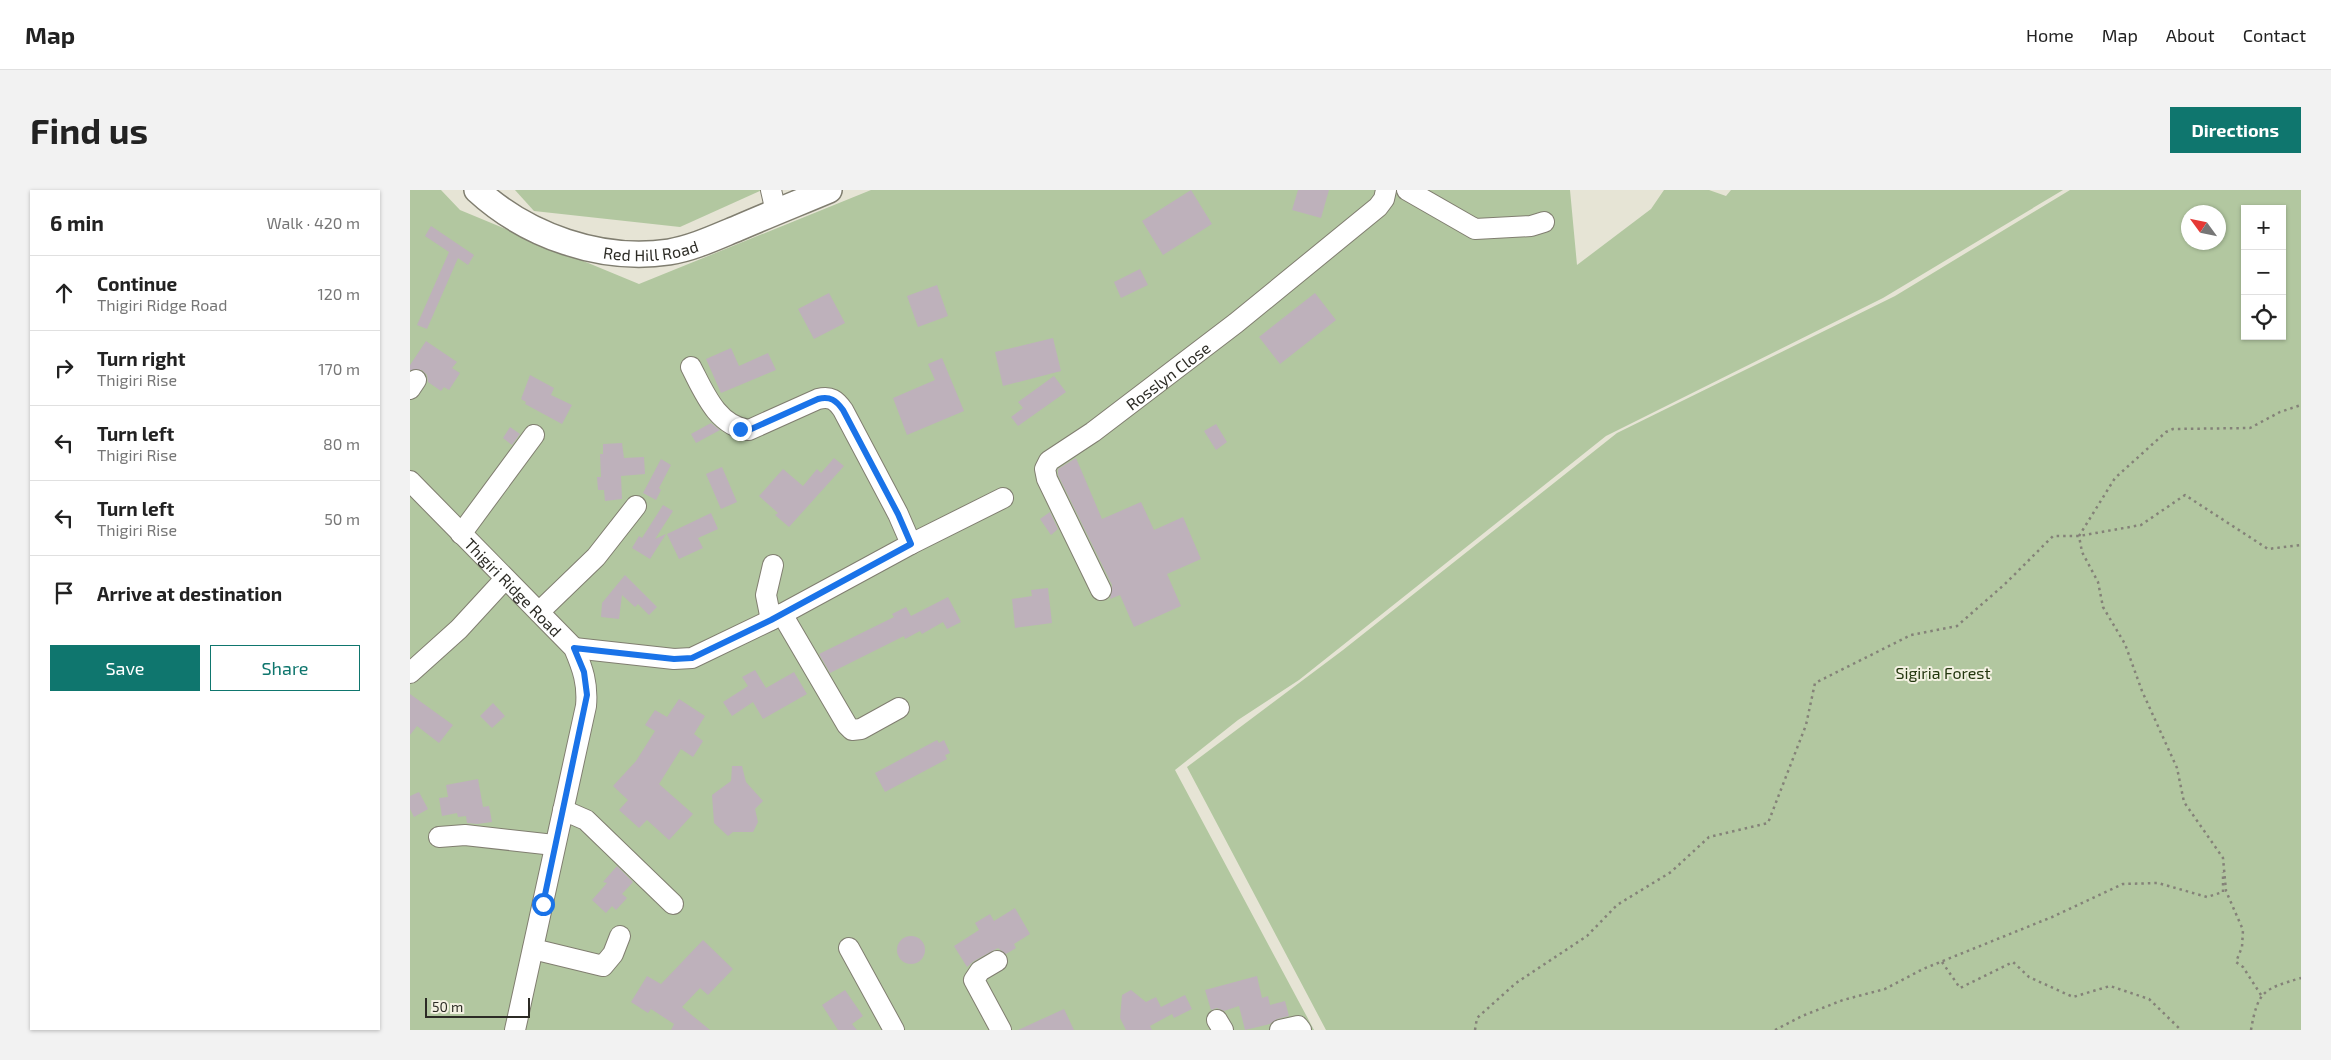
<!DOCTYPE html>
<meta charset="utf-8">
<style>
body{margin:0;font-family:"Exo 2",sans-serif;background:#f2f2f2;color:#222}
.controls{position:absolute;right:15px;top:15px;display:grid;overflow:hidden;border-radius:0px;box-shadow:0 1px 4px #0004}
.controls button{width:45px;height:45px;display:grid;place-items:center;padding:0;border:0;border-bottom:1px solid #e0e0e0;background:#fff;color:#222;font:25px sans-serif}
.compass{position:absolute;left:1771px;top:15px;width:45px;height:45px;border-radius:50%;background:#fff;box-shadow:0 1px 4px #0004;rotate:303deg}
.scale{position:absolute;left:15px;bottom:12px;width:105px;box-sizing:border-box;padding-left:5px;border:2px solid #2c2b25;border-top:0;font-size:14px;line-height:18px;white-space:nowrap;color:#2c2b25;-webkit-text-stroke:4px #f3f1e2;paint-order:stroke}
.stop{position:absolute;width:15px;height:15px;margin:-11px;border:4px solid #1a73e8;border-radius:50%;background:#fff}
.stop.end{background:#1a73e8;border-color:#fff;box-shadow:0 1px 5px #0008}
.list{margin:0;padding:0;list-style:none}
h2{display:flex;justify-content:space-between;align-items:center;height:65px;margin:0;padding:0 20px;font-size:21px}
h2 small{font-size:16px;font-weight:400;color:#767676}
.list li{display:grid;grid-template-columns:32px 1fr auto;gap:15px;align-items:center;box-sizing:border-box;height:75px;padding:0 20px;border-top:1px solid #e0e0e0}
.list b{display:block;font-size:19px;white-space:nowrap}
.list p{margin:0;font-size:16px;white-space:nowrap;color:#767676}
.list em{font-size:16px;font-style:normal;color:#767676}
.actions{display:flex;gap:10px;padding:15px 20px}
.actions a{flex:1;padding:11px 0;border:1px solid #0f766e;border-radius:0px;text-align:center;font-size:18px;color:#0f766e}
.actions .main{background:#0f766e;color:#fff}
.icon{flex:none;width:28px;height:28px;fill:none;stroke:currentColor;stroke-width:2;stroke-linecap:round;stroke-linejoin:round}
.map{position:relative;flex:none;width:1891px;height:840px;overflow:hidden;border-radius:0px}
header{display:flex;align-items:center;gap:30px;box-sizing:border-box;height:70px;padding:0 25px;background:#fff;border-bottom:1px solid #e0e0e0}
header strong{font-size:24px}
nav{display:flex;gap:28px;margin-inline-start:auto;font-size:18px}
.intro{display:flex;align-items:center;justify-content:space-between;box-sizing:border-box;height:120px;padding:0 30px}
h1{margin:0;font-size:35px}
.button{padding:12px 22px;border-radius:0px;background:#0f766e;color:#fff;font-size:18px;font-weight:700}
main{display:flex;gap:30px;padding:0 30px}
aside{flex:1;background:#fff;border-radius:0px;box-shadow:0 1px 4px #0004}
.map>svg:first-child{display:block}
.green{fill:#b2c7a0;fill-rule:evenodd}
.building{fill:#beb1bb}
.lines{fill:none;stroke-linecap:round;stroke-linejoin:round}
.minor-casing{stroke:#807e70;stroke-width:22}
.major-casing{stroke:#807e70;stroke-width:28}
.path{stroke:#848278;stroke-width:2.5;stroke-dasharray:2.5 4;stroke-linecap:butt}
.minor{stroke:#fff;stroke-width:20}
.major{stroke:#fff;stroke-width:25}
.route{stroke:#1a73e8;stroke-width:6}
.labels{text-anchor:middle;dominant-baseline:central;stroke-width:4;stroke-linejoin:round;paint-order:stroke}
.street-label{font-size:16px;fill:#2c2b25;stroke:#f3f1e2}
.park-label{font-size:16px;fill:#24370f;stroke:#f3f1e2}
</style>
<header>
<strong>Map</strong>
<nav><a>Home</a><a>Map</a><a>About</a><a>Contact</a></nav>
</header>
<div class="intro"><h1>Find us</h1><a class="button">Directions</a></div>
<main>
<aside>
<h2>6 min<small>Walk · 420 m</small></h2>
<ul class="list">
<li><svg class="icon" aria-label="ahead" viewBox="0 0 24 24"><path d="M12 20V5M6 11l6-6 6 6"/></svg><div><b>Continue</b><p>Thigiri Ridge Road</p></div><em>120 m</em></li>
<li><svg class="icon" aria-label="right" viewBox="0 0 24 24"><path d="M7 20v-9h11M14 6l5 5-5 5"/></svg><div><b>Turn right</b><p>Thigiri Rise</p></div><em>170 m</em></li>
<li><svg class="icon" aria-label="left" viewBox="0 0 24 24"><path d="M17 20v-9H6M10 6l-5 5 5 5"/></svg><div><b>Turn left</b><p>Thigiri Rise</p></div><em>80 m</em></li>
<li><svg class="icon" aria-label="left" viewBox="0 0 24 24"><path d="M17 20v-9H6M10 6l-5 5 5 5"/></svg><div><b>Turn left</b><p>Thigiri Rise</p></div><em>50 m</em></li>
<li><svg class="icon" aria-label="arrive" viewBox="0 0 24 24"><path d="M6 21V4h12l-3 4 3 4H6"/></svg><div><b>Arrive at destination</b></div></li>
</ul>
<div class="actions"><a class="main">Save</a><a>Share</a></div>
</aside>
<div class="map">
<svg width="1891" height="840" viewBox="0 0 1891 840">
<rect width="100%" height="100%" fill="#e6e4d5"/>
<g class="green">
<polygon points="0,0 31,0 50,20 229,94 461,0 1160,0 1167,75 1241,19 1254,0 1299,0 1316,6 1321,0 1653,0 1473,108 1196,246 889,490 828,530 765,580 904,840 0,840"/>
<polygon points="105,0 352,0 270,37 124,21"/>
<path d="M1660,0H1891V840H916L777,577L933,460L1207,243L1485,106ZM1835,19H1872V146H1835ZM1778,22H1808V52H1778Z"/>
</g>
<g class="building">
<polygon points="781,0 802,34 753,65 732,31"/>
<polygon points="888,0 919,0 911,28 882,20"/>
<polygon points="21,36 64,65 58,75 48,68 17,139 7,135 39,62 15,46"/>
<polygon points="730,79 738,95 711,108 704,92"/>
<polygon points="527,95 538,126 508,137 497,106"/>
<polygon points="419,103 435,133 404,149 388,119"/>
<polygon points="905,103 926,130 870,174 849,147"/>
<polygon points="643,148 651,181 593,196 585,162"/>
<polygon points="16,151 47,172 42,178 50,183 39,200 34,197 31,201 18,192 17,185 12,180 0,180 0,175"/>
<polygon points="321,158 329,176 358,163 366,180 311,203 296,169"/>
<polygon points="532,168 554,221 497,245 483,208 525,190 518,174"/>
<polygon points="120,185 144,198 141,205 162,215 152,234 115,214 116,212 111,209"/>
<polygon points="644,186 656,202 608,236 601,227 613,218 608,212"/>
<polygon points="301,233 310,240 286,253 281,244"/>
<polygon points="806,234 817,252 806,260 794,241"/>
<polygon points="100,237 110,244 102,255 93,248"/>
<polygon points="212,253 214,268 234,267 235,284 211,286 212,309 195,311 194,300 188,300 187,287 191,287 190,264 193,264 193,254"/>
<polygon points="424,268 434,276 379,337 365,325 368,323 349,306 373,279 393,296 407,279 411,283"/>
<polygon points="666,268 692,329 731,312 744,340 773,327 791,369 757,384 771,416 724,437 710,405 700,409 702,395 648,285 648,279"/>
<polygon points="251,269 261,275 249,298 251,300 246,310 233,303"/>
<polygon points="312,277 327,312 311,319 296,284"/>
<polygon points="253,315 263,321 245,349 256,344 240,369 222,358 229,346 232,348"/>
<polygon points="640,322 648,339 641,345 630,329"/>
<polygon points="301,323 308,339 288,348 293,358 269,369 257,344"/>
<polygon points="215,385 247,417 239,425 228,414 225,417 212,405 209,429 191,427 192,413"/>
<polygon points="638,398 642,433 605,438 602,409 622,406 621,400"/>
<polygon points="538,407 551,432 537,439 533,432 512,444 510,441 495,449 494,446 420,483 409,464 484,427 482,424 496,417 501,426"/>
<polygon points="345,480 356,498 384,482 397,504 353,529 343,512 322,526 313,512 338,496 332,487"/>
<polygon points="0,504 43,535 29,553 7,536 0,545"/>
<polygon points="269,509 295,526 284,544 293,551 283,567 271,559 249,594 283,624 259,650 237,630 229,638 209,620 218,610 203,596 226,571 245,541 235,535 245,520 257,527"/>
<polygon points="83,513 95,526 82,538 70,526"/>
<polygon points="527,550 529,553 534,550 540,563 535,565 537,569 475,602 465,583"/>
<polygon points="322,576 332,576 336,592 353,611 345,619 348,632 343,642 323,642 318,646 304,633 302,605 321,591"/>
<polygon points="68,589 73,617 79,616 82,632 67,634 57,633 56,626 48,627 47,623 32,626 29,608 38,607 36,595"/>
<polygon points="9,602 18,619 4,627 0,619 0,606"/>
<polygon points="207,676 223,692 212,704 217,708 206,720 202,716 196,723 182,710 197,693 193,692"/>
<polygon points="605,718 620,744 604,754 606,758 596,764 588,758 564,771 557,777 544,756 569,740 565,733 580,724 584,731"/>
<circle cx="501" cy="760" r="14"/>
<polygon points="293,750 323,779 298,805 290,798 272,817 300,840 261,840 264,834 241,819 238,823 221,812 237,786 251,794"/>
<polygon points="847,786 852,808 858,806 860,815 875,811 879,826 867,829 860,834 835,840 829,816 814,821 807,818 801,820 795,800"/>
<polygon points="435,800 453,826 442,834 447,840 428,840 412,815"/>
<polygon points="721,800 736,812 746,807 751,817 775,805 782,819 764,828 762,824 740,836 742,840 716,840 710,828 712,805"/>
<polygon points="654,819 664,840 608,840"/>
</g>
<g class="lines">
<defs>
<g id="minor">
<polyline points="361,0 366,22"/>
<polyline points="997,0 1065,39 1121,36 1134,32"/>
<polyline points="0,199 6,190"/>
<path id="s1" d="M0,291L164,458C173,479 178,494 176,516L105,840"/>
<polyline points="51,344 124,245"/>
<polyline points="501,354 593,308"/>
<path id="s2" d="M691,400L637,289L635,279L639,271L683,242L826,133L968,17L974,9L976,0"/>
<polyline points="129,422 186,367 226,316"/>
<polyline points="372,424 437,535 442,540 451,539 489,518"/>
<polyline points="361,430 356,405 363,375"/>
<path d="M164,458L264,469L282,468L361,430L501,354L488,324L433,220C426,210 421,206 408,209L339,240C307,236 294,202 281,177"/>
<polyline points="0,483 49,439 95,389"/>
<polyline points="153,620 176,630 263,714"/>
<polyline points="29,647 55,645 144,655"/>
<polyline points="439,758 484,840"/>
<polyline points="123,759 193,776 203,764 210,746"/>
<polyline points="587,771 570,781 564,790 591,840"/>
<polyline points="807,830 813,840"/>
<polyline points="870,840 888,836 891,840"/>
</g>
<g id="major">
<path id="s3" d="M67,0C117,46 191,72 259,62C283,58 306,47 328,38C358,25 388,13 419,0"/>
</g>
</defs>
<use href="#minor" class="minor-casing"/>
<use href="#major" class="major-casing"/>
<g class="path">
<polyline points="1532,772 1550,798 1603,772 1619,787 1663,807 1700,796 1739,809 1771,840"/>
<polyline points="1851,805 1833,777 1826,772 1832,757 1833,740 1816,701 1813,668 1774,612 1767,578 1732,501 1715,454 1693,417 1688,392 1672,362 1669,346 1705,288 1756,242 1763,239 1840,238 1870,222 1891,215"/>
<polyline points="1065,840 1067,828 1106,793 1177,746 1207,715 1261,682 1299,647 1358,633 1396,535 1405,493 1501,445 1547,436 1595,394 1643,346 1669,346 1731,335 1775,305 1858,359 1891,355"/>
<polyline points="1365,840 1392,826 1433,810 1475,799 1513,779 1642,727 1713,694 1748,693 1797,707 1813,702 1813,682"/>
<path d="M1841,840C1848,800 1854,799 1891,788"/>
</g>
<use href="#minor" class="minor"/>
<use href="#major" class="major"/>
</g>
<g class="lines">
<path class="route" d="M133,714L177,505L174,482L164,458L264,469L282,468L361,430L501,354L488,324L433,220C426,210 420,206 408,209L339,240L330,239"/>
</g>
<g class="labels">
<g class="street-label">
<text stroke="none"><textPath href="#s3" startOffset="190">Red Hill Road</textPath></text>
<text stroke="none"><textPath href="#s2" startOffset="289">Rosslyn Close</textPath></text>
<text stroke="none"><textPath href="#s1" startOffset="148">Thigiri Ridge Road</textPath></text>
</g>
<g class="park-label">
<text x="1533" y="482">Sigiria Forest</text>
</g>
</g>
</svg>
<div class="controls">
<button>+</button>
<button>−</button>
<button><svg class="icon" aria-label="locate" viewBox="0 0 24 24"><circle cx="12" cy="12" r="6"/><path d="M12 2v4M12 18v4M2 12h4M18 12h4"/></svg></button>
</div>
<svg class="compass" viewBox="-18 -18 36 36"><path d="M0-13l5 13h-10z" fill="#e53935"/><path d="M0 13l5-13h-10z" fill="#767676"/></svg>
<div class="scale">50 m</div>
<div class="stop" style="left:133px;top:714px"></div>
<div class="stop end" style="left:330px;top:239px"></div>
</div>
</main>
